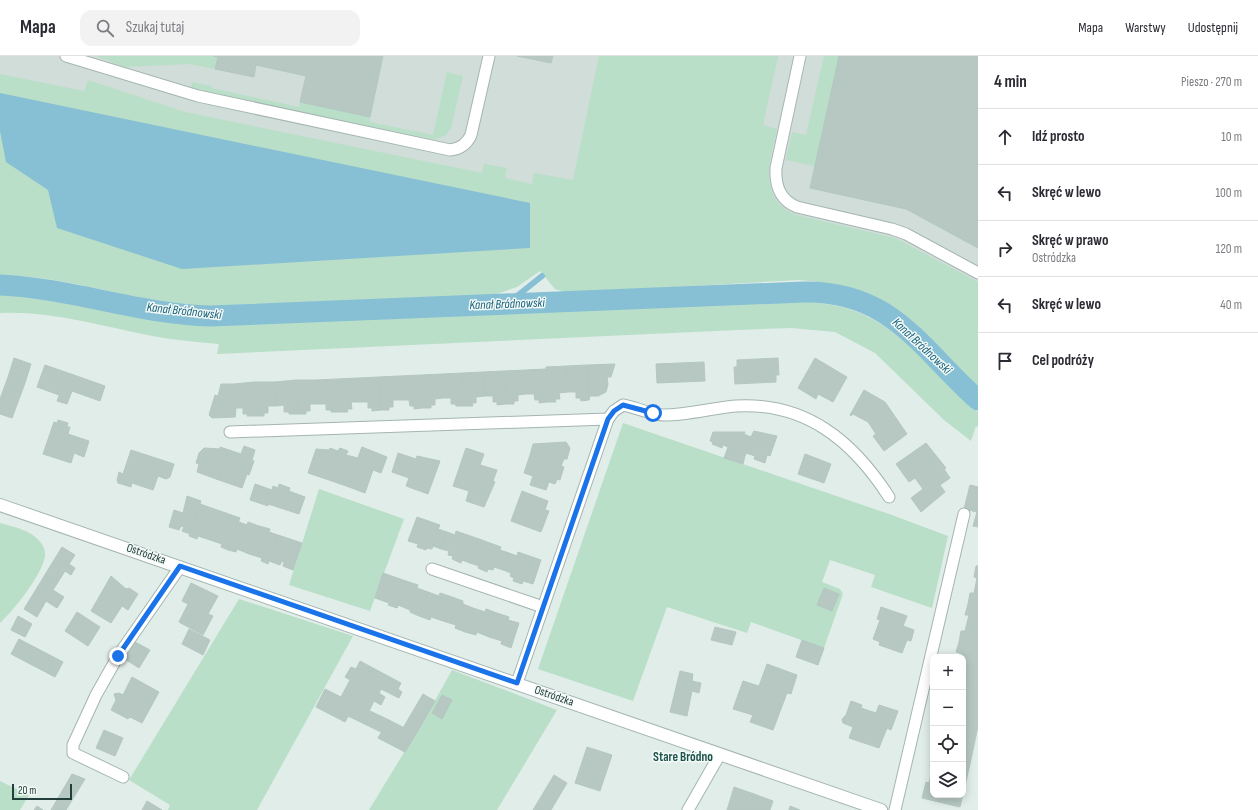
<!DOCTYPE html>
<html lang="pl">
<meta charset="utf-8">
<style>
body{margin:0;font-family:"Sofia Sans Condensed",sans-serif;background:#f2f2f3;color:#2b2b33}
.controls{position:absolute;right:12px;bottom:12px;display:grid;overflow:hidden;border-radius:8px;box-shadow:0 2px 10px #0003}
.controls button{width:36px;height:36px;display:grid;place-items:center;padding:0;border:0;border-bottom:1px solid #e1e1e2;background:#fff;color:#2b2b33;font:20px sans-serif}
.scale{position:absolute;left:12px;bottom:10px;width:60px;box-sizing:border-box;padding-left:4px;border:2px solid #213e3a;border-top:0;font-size:11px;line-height:14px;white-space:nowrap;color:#213e3a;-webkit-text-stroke:3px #f2f9f6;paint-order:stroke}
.stop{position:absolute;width:12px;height:12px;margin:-9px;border:3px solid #1a73e8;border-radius:50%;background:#fff}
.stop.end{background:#1a73e8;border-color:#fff;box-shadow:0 1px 4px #0008}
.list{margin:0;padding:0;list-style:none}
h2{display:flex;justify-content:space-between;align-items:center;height:52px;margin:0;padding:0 16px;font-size:17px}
h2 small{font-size:13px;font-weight:400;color:#7c7c81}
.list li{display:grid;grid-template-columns:26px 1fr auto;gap:12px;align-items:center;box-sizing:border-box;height:56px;padding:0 16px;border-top:1px solid #e1e1e2}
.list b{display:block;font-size:15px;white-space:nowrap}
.list p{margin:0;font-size:13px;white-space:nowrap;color:#7c7c81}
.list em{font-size:13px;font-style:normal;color:#7c7c81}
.icon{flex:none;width:22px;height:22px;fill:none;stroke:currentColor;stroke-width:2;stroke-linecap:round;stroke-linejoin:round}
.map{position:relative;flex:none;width:978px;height:754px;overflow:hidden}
header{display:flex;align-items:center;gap:24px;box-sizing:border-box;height:56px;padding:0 20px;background:#fff;border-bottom:1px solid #e1e1e2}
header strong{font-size:19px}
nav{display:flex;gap:22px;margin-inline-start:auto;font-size:14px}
.search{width:280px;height:36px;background:#f2f2f3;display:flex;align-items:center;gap:10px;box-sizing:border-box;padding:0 14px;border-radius:12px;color:#7c7c81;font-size:15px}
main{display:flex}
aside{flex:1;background:#fff}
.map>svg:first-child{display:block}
.built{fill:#d0ddd8}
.green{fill:#b9dfc8}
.water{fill:#87bfd4}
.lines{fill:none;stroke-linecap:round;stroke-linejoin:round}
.stream{stroke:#87bfd4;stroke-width:6}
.canal{stroke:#87bfd4;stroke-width:21}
.building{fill:#b7c8c2;stroke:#b4c7c1}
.lane-casing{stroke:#a4b5b1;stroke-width:13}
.street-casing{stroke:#a4b5b1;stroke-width:14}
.lane{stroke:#fff;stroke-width:11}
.street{stroke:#fff;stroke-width:12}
.route{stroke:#1a73e8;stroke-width:5}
.labels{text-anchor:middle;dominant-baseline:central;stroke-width:3;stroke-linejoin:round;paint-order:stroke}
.street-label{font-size:12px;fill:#213e3a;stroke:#f2f9f6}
.water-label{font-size:13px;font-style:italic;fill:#18617d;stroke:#f2f9f6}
.neighbourhood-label{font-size:13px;font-weight:bold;fill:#1c514b;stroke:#f2f9f6}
</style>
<header>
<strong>Mapa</strong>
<div class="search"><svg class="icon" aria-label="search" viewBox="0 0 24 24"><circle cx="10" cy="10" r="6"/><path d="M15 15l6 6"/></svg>Szukaj tutaj</div>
<nav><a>Mapa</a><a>Warstwy</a><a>Udostępnij</a></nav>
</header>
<main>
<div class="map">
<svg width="978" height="754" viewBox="0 0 978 754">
<rect width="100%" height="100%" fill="#e1ede9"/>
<polygon class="built" points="0,0 978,0 978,287 902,239 745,204 0,133"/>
<g class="green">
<polygon points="96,0 213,0 218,1 215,13 190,8 125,11"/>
<path d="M599,0H778L763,69L777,73C770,105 757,142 796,159L895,182L978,226V332C957,312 938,289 917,269C885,239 841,227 799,224L568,237L555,233L540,215L517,231L491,240L207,250C137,247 70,220 0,219V18L84,35L88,24L185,56L482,117L484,108L507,112L505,122L532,128L534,117L573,124Z"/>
<polygon points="824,0 839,0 815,110 786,104 792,76 806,79"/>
<polygon points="447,16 463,20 451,72 446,79 434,84 191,33 192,26 212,30 211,32 299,51 300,46 370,61 370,66 433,79"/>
<path d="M0,236C75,240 147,265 222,266L803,246C892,248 918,305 978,356V371L976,370L971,385L944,364L875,297L835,276L791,272L738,274L217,298L219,288C197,286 174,284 152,280C101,270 52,255 0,257Z"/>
<polygon points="623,367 889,458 948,480 932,552 871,531 875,519 830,504 822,526 840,533 843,538 824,592 751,566 747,577 667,551 633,645 538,613"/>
<polygon points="319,433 404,463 370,555 289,529"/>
<path d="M0,467C14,471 32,474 41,487C45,492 46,498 44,504C40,521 13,555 0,567Z"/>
<polygon points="239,543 353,580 257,754 168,754 170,749 129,724"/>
<polygon points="452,614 557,654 497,754 369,754 428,657"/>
<polygon points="0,725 29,739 20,754 0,754"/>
</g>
<polygon class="water" points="0,37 530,147 530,192 182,213 57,172 48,134 6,106 0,75"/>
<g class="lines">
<polyline class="stream" points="494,249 517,240 542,220"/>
<path class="canal" d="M0,229C71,232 139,258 210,260L804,236C892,235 920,292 978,344"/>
</g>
<g class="building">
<polygon points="213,0 383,0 370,61 300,46 306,20 256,9 254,21 215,13 218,1"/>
<polygon points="517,0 553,0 551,7"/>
<polygon points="839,0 978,0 978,192 906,153 810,132"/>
<polygon points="14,302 31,308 25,327 8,321"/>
<polygon points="778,302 779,319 776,319 776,326 735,328 734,311 737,311 737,304"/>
<polygon points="815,302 847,321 833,346 818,338 816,343 798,332"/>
<polygon points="704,306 705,325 657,327 656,308"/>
<polygon points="615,308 611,321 607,321 608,328 606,336 598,340 590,340 589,344 587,309"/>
<polygon points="45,309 71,318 66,334 62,332 59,339 37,331"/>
<polygon points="587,309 589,344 581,345 580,342 576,342 576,336 568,336 567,310"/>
<polygon points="567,310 568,336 559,337 560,343 555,343 556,346 547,346 546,311"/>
<polygon points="546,313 547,346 539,347 539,344 535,344 534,338 526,338 525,314"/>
<polygon points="525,314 526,338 518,339 518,345 514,345 514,348 506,348 504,315"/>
<polygon points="504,315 506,348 497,349 497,346 493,346 493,340 485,340 483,316"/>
<polygon points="483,316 485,340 476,341 476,347 472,347 473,350 464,350 463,317"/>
<polygon points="463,317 464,350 456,350 455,348 451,348 451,342 443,342 442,318"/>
<polygon points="71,318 105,330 100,345 72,335 67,348 57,345 62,332 66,334"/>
<polygon points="442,318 443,342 435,343 435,349 431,349 431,352 422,352 421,319"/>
<polygon points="421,319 422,352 414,353 414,350 410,350 409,344 401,344 400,320"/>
<polygon points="400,320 401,344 393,344 393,351 389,351 389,354 381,354 379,321"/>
<polygon points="8,321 25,327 12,362 0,358 0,343"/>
<polygon points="379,321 381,354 372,355 372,352 368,352 368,346 360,346 358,322"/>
<polygon points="358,322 360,346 351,346 352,353 347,353 348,356 339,356 337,323"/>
<polygon points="337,323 339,356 331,356 331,354 326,354 326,348 318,348 317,324"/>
<polygon points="296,324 317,324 318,348 310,348 310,355 306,355 306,358 297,358"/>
<polygon points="296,324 297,358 289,358 289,356 284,356 284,349 276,350 275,326"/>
<polygon points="254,326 275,326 276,350 268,350 268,357 264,357 264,360 256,360"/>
<polygon points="254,326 256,360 247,360 248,358 243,358 243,352 236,352 235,361 234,328"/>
<polygon points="221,328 234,328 235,361 212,362 209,359 215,339 218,340"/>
<polygon points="864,334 885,346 907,378 884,395 873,380 876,378 868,366 853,358 851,360 850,359"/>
<polygon points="58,364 68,367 67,371 70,371 68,378 89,385 84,401 74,397 71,407 43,398 54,366 57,367"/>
<polygon points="754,375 777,380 770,400 767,399 765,407 754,403 755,400 746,397"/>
<polygon points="754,375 745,400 727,394 728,391 723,389 722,392 712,388 713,386 710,385 713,376 745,376 744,378 751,381"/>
<polygon points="566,386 570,392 567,403 564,403 561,410 530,399 533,388"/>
<polygon points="926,387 946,412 944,413 950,422 940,429 945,436 921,456 911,442 923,433 915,422 909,426 896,408"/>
<polygon points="244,390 255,394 252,404 254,405 249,419 247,418 242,432 219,424 229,394 241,398"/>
<polygon points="220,391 229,394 219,424 197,416 199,408 196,407 199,397 204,392 220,393"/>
<polygon points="362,391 387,401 381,417 373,414 365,437 349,431"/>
<polygon points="362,391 349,431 329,424 340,392 348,395 346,399 358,402"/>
<polygon points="330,392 338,395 340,392 329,424 308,417 316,393 329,394"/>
<polygon points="466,392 484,398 480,409 497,414 493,425 495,426 484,451 466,445 469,435 453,430"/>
<polygon points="131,394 174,408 170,421 166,423 158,420 153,434 132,427 131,431 118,427 117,424 119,416 123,418"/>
<polygon points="727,394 745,400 743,408 724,402"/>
<polygon points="398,397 416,403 417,400 440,405 428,438 406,430 409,422 392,416"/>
<polygon points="805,398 831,408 824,427 798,418"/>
<polygon points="530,399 564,411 560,424 557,423 555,428 549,426 546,434 530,429 533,420 524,417"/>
<polygon points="255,428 272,434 273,430 278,432 279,428 290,432 289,435 305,441 299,458 268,448 268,450 250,444"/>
<polygon points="970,429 978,431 978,471 973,470 977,456 964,453"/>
<polygon points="522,435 548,445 545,454 549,455 541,476 511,465"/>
<polygon points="187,440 201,445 190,478 182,475 184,471 181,470 179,474 169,471 174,454 183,457"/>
<polygon points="200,448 220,455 210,484 198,480 197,483 189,480"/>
<polygon points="220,455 240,462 228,494 221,491 222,488 210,484"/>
<polygon points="417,461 440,469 438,473 447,476 441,493 433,490 432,493 427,492 426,494 417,491 418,488 408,485"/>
<polygon points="239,466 247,469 248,466 259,470 249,498 237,493 236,496 228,494"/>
<polygon points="259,470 270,473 269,476 278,479 268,508 261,505 262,502 249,498"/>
<polygon points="456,475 479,483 470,507 462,504 461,507 452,503 453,500 448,499 449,495 441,493 447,476 455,479"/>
<polygon points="278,479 302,487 293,514 283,510 284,506 282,505 280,509 269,505"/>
<polygon points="479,483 501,491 500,494 509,497 503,514 494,511 493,514 488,513 487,516 478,512 479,510 470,507"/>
<polygon points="62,491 75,499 69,508 75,512 71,519 65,515 53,534 64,541 57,552 46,545 37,561 24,553"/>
<polygon points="518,496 541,504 533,528 523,525 522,528 513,525 514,522 510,520 511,517 503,514 509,497 517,500"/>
<polygon points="976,510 978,510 978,550 968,548 970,537 974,537 977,522 974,521"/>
<polygon points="383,517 406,525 397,552 388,549 389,547 375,542"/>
<polygon points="111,520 126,533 129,532 138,538 128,554 122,550 111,567 91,555"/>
<polygon points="406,525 418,529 417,532 428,536 419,560 410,556 410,554 398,549 397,552"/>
<polygon points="191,527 218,540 208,558 213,560 203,579 179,566 188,548 182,545"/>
<polygon points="824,532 839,538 832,555 817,549"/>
<polygon points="428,536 439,540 440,537 452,541 443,565 431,561 430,564 419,560"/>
<polygon points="452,541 463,545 463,548 473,552 465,576 455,572 456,569 443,565"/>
<polygon points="968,548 978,550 978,590 959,586 961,575 965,575 969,559 965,559"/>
<polygon points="881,551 907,560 903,570 914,574 911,585 907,584 902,597 879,589 880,586 873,583 880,564 877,563"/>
<polygon points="473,552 485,556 486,553 497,557 489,581 477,576 476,579 465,576"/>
<polygon points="77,556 100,571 88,590 65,575"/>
<polygon points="497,557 509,561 508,564 519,567 511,592 501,588 502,585 489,581"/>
<polygon points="18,560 32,568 25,581 11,574"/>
<polygon points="715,571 736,576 732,589 711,584"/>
<polygon points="189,573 210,584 203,599 182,588"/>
<polygon points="19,583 63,606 55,621 11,598"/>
<polygon points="802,584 824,592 818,609 796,601"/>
<polygon points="135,586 150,594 139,612 125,603"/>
<polygon points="959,586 978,590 978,630 963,627 963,601 959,601 960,597 956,596"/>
<polygon points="360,605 373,612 355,648 341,641 350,624 345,621 351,611 356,613"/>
<polygon points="767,608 797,619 791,638 787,637 773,674 750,666 753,659 733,653 743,625 759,630"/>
<polygon points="373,612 401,627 398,633 402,636 399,642 381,633 379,637 385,641 381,649 374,645 369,655 355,648"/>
<polygon points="680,615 693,618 692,625 701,627 699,637 692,635 687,660 670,656"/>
<polygon points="132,621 159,636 142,667 132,662 129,661 128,663 111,654 116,644 114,638 119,637 123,639"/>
<polygon points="963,627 978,630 978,670 963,667"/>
<polygon points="325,633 355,648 345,666 316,651"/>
<polygon points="423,638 435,645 416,678 403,672"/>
<polygon points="442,639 452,644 442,663 432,657"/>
<polygon points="851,645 862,649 861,652 876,657 879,649 898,655 891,674 887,672 879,692 849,682 853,671 843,667 842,663 846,659"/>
<polygon points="355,648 389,664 381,676 348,660"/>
<polygon points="389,664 416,678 405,696 378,682"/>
<polygon points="963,667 978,670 970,708 963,707"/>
<polygon points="104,674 123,682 115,700 96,692"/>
<polygon points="587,691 612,699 600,735 575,727"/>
<polygon points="932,699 933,700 933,739 963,739 963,707 970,708 960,751 922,742 926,726 929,727 933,711 930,710"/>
<polygon points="72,718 85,723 66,754 51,754"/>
<polygon points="554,719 567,727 551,754 533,754"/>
<polygon points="734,731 754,738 749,754 727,754"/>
<polygon points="754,738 773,745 770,754 749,754"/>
<polygon points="147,745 162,754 142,754"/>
<polygon points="37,750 43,754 34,754"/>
<polygon points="790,750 800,754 789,754"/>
</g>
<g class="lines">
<defs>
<g id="lane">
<path d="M66,0L198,40L450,94C460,93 467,88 471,79L489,0"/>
<path d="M800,0L776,112C775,130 780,144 797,151L892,173L906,178L978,217"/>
<path d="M230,376L608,363L614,355L623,349C636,351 650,359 664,359C688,359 712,352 736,350C806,346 853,385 889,441"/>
<polyline points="432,513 543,551"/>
<polyline points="517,627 608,363"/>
<polyline points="123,721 73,697 73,689 96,639 118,600 180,511"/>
<polyline points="688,754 720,698"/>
<polyline points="895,754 964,458"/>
</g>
<polyline id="street" points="0,449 881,754"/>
</defs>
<use href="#lane" class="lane-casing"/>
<use href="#street" class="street-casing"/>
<use href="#lane" class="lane"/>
<use href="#street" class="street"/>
</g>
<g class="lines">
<polyline class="route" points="118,600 180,510 517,627 608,363 614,355 623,349 653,357"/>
</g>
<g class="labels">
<g class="street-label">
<text transform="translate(146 498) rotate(19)">Ostródzka</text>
<text transform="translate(554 640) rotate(19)">Ostródzka</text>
</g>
<g class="water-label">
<text transform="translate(507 248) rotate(-2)">Kanał Bródnowski</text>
<text transform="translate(184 255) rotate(6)">Kanał Bródnowski</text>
<text transform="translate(922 290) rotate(43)">Kanał Bródnowski</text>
</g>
<g class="neighbourhood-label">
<text x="683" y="701">Stare Bródno</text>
</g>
</g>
</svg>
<div class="controls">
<button>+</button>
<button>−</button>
<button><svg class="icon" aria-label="locate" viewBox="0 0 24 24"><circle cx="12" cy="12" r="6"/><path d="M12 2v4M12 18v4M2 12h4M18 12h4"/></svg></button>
<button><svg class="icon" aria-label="layers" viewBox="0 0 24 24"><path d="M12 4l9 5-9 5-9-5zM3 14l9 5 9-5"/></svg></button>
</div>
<div class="scale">20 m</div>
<div class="stop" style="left:653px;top:357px"></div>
<div class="stop end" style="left:118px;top:600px"></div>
</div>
<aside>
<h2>4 min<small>Pieszo · 270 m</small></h2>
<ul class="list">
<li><svg class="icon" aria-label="ahead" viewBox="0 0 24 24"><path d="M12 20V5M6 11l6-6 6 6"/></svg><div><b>Idź prosto</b></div><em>10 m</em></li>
<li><svg class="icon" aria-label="left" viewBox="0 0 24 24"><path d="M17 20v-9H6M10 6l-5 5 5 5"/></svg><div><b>Skręć w lewo</b></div><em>100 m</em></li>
<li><svg class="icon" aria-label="right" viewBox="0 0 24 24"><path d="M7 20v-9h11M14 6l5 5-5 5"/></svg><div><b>Skręć w prawo</b><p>Ostródzka</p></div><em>120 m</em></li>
<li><svg class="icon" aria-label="left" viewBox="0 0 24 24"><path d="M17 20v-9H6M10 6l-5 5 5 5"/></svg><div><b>Skręć w lewo</b></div><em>40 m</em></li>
<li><svg class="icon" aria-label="arrive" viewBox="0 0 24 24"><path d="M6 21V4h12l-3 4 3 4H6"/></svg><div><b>Cel podróży</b></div></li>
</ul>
</aside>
</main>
